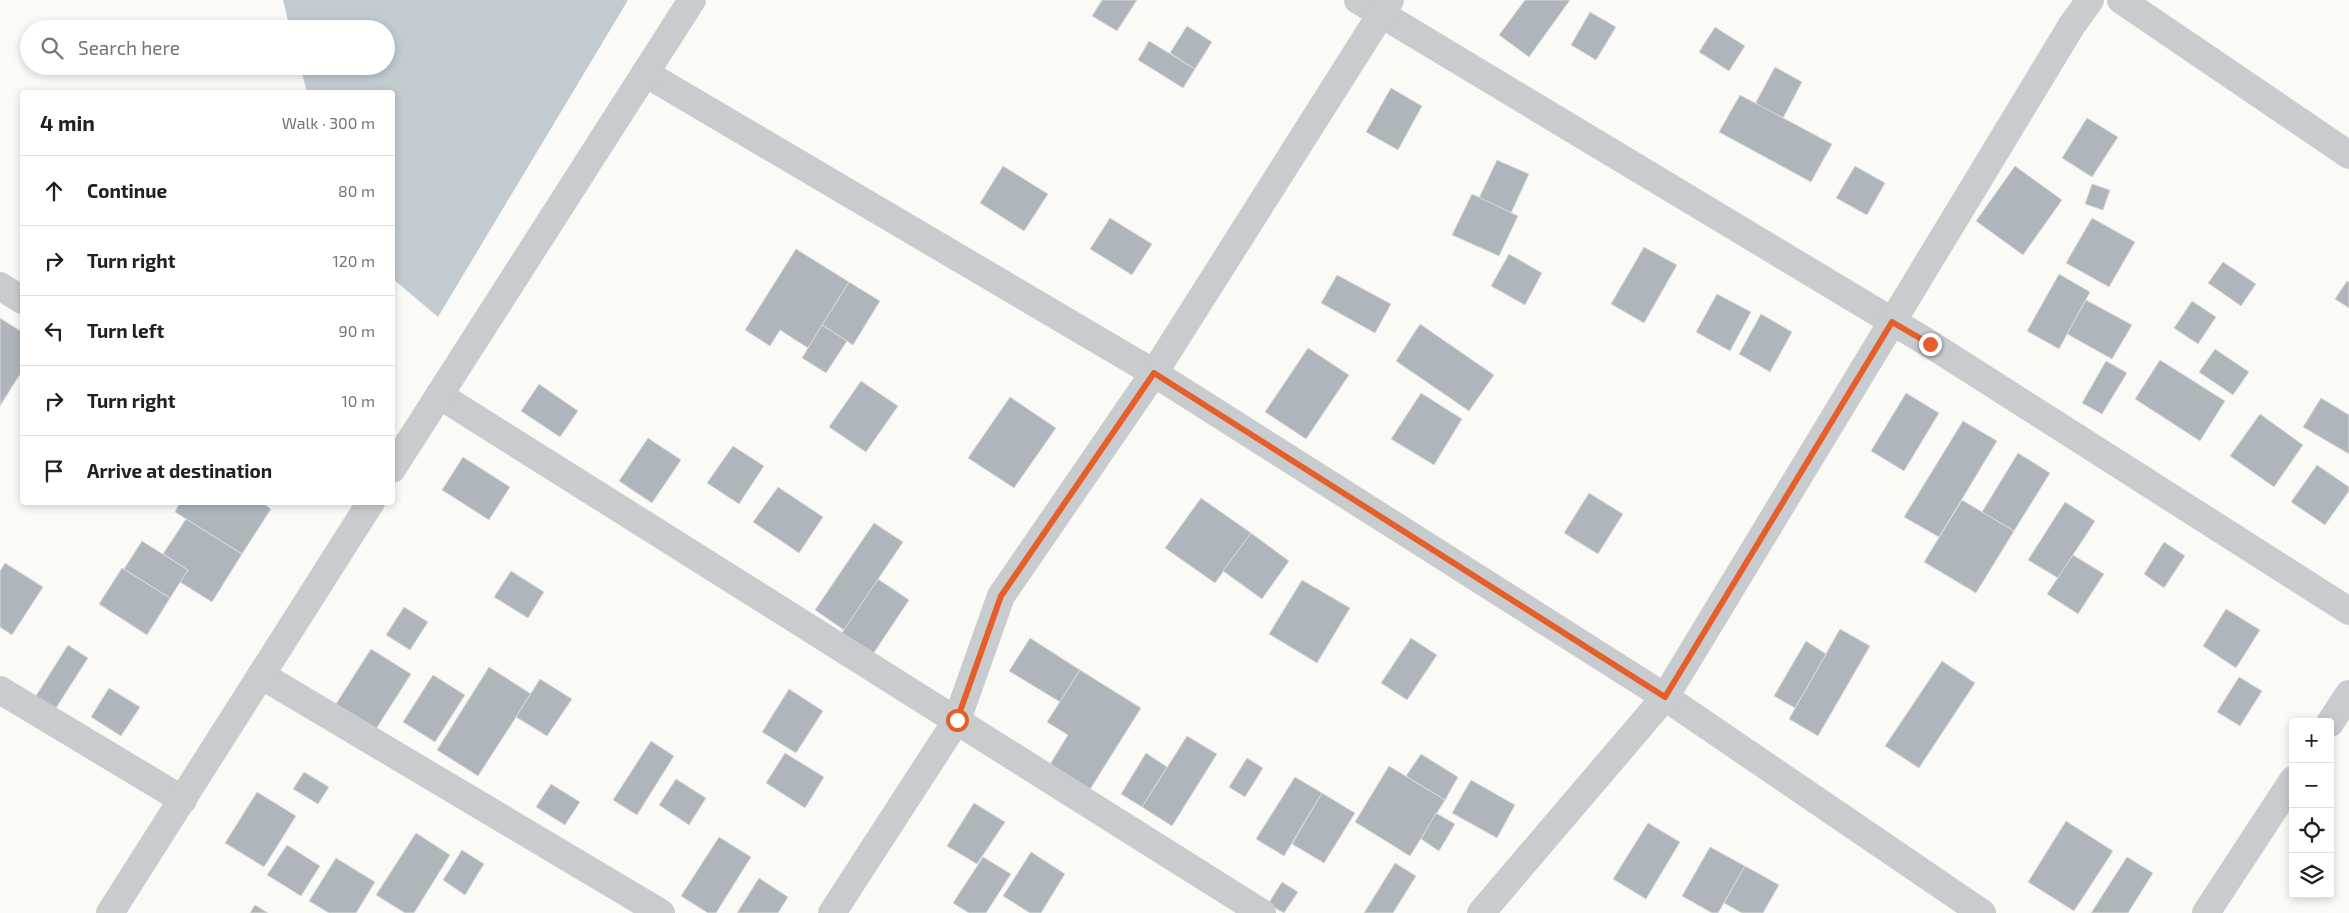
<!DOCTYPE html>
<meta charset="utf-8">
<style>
body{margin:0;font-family:"Exo 2",sans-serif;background:#f6f6f6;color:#202124}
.controls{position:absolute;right:15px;bottom:15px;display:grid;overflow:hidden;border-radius:5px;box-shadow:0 2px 8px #0003}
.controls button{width:45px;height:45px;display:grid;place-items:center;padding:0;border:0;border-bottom:1px solid #e0e0e0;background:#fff;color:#202124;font:25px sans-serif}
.stop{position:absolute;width:15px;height:15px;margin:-11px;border:4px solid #e65f2b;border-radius:50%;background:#fff}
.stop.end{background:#e65f2b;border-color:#fff;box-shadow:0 1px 5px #0008}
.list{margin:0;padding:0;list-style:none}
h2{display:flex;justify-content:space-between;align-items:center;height:65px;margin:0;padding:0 20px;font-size:21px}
h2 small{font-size:16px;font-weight:400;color:#757577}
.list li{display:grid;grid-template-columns:32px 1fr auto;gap:15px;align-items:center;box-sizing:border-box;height:70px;padding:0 20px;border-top:1px solid #e0e0e0}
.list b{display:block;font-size:19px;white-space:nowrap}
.list em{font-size:16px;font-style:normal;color:#757577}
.icon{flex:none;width:28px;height:28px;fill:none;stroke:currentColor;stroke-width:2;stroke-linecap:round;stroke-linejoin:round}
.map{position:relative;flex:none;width:2349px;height:913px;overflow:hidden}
.search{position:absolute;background:#fff;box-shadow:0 2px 8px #0003;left:20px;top:20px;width:375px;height:55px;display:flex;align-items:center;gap:12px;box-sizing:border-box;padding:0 18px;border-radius:28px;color:#757577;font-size:19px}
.panel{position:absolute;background:#fff;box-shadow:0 2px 8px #0003;left:20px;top:90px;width:375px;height:415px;border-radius:5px}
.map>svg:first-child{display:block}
.water{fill:#c2cbd0}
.building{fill:#aeb6bc;stroke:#dbdcd9}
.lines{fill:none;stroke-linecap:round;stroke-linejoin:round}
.minor{stroke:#c8cccf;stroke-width:28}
.route{stroke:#e65f2b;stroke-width:6}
</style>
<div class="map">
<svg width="2349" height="913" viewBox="0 0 2349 913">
<rect width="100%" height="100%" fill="#fafaf7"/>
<polygon class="water" points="283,0 628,0 438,317 393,279 392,92 307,92 300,66 386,66 386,29 290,29"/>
<g class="building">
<polygon points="1102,0 1137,0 1117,31 1092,16"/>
<polygon points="1525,0 1570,0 1529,57 1499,35"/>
<polygon points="1590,12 1616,27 1596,60 1571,45"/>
<polygon points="1187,26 1212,42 1195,69 1170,53"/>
<polygon points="1715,27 1745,46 1729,71 1699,52"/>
<polygon points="1149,41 1195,69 1183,88 1138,60"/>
<polygon points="1775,67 1802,82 1783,118 1755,104"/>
<polygon points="1391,88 1422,106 1398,150 1366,132"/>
<polygon points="1740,95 1832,144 1811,182 1719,132"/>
<polygon points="2087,118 2118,137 2092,177 2062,158"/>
<polygon points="1497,160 1529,174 1511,213 1479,198"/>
<polygon points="1003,166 1048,194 1024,231 980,203"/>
<polygon points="1855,166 1885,183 1867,215 1836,198"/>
<polygon points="2015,166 2062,200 2023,255 1976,221"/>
<polygon points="2092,184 2110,190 2103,210 2085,204"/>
<polygon points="1472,194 1518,216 1499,256 1452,235"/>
<polygon points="1110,218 1152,244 1132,275 1090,249"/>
<polygon points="2092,218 2135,242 2109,287 2066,263"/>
<polygon points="1644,247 1677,265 1644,323 1611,304"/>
<polygon points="796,249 849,282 808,348 780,330 770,346 745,330"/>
<polygon points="1509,254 1542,273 1525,305 1491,286"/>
<polygon points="2223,262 2256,284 2241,306 2208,283"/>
<polygon points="2059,274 2090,292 2059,349 2027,331"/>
<polygon points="1337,275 1391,304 1375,333 1321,303"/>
<polygon points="2347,281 2349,282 2349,308 2335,299"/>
<polygon points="849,282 880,301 853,345 822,325"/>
<polygon points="1717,294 1751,312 1730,351 1696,332"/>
<polygon points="2086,300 2132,325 2112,359 2067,334"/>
<polygon points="2192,301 2216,317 2198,344 2174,328"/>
<polygon points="1761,314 1792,332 1770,372 1739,354"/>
<polygon points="0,318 22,332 22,371 0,406"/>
<polygon points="1420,324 1494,375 1469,411 1396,361"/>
<polygon points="822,325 847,341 826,373 802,358"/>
<polygon points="1308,348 1349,375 1306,439 1265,412"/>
<polygon points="2215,349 2249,372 2233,395 2199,372"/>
<polygon points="2160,360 2225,401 2200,441 2135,399"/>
<polygon points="2106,361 2127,373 2102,414 2082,403"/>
<polygon points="861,381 898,406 866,452 829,427"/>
<polygon points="539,384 578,411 560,437 521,411"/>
<polygon points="1421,393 1462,419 1434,465 1391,439"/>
<polygon points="1906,393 1939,413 1904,471 1871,451"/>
<polygon points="1010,397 1056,428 1014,488 968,458"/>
<polygon points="2321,398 2349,415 2349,454 2303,427"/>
<polygon points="2260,414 2303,445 2274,487 2230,456"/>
<polygon points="1963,421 1997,441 1939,537 1904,517"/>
<polygon points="648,438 681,460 652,503 619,481"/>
<polygon points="733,446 764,466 739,504 707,483"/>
<polygon points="2018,453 2050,473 2014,531 1982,512"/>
<polygon points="463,457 510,487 489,520 442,490"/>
<polygon points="2317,465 2349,487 2349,491 2325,525 2291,502"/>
<polygon points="778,487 823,517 799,553 753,522"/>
<polygon points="1589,493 1623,514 1598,554 1564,533"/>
<polygon points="1201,498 1251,533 1215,583 1165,548"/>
<polygon points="1962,500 2014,531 1976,593 1924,562"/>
<polygon points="180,502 261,502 271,509 242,554 175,512"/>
<polygon points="2065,502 2095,521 2058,578 2028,560"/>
<polygon points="186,519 242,554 212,602 180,582 188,570 163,554"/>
<polygon points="874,523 903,542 844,630 815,610"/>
<polygon points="1251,533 1289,561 1262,599 1223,571"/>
<polygon points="142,541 188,570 170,598 124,569"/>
<polygon points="2164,542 2185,556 2164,588 2144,574"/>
<polygon points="2073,555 2104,574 2078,614 2047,594"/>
<polygon points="5,563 43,587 12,635 0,627 0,571"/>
<polygon points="122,568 170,598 147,635 99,604"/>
<polygon points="511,571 544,592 528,618 494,597"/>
<polygon points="878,579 909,600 871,657 840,636"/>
<polygon points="1302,580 1350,608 1317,663 1269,634"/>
<polygon points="404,607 428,622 410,650 386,635"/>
<polygon points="2226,609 2260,630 2236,668 2203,646"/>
<polygon points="1840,629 1870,646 1818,736 1789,719"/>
<polygon points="1030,638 1080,670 1060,702 1009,671"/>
<polygon points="1411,638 1437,655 1407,700 1381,683"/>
<polygon points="1806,641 1826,654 1795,708 1774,696"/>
<polygon points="68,645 88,658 54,711 34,699"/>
<polygon points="371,649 411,674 376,729 336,704"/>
<polygon points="1942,661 1975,683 1919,768 1885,746"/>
<polygon points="489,667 531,694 478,776 437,750"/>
<polygon points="1080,670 1141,708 1089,791 1049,766 1068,735 1047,722"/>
<polygon points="433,675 465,695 435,742 403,722"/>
<polygon points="2239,677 2262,691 2240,726 2217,712"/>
<polygon points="540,679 572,699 547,736 516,717"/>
<polygon points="109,688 140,707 121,736 91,717"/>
<polygon points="789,689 823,711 796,753 762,732"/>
<polygon points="1187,736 1217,754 1172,826 1142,807"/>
<polygon points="651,741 674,756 637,815 613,800"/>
<polygon points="785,753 824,777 805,808 766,783"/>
<polygon points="1146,753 1167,767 1142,807 1121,794"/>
<polygon points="1421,754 1458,777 1445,800 1406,776"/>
<polygon points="1247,758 1263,768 1245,797 1229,787"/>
<polygon points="1389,766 1445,800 1410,856 1355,822"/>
<polygon points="304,772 329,787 318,804 293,789"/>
<polygon points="1295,777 1322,793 1284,856 1256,839"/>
<polygon points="676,779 706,798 689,825 659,805"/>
<polygon points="1471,780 1515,805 1497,838 1452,813"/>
<polygon points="551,784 580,802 565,825 536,807"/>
<polygon points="257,792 296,816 264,867 225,843"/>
<polygon points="1322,793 1355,813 1324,863 1292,844"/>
<polygon points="974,803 1005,822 977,864 947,846"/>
<polygon points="1436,813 1455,824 1439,851 1421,839"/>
<polygon points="2066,821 2113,851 2074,911 2028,882"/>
<polygon points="1648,823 1680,842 1646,899 1613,879"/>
<polygon points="416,833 450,855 414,913 405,913 376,895"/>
<polygon points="719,837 751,857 716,913 708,913 681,896"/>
<polygon points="287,845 320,866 301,896 267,875"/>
<polygon points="1710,847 1745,866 1718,913 1712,913 1682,896"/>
<polygon points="462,850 484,864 465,895 443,880"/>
<polygon points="1031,852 1065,874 1041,913 1030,913 1003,896"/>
<polygon points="983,857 1011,874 986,913 969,913 953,903"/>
<polygon points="2127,857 2153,873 2128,913 2091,913"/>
<polygon points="336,858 375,882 356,913 329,913 309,901"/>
<polygon points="1395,863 1416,876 1393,913 1364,913"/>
<polygon points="1745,866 1779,885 1763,913 1742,913 1724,903"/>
<polygon points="759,878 788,897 778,913 737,913"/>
<polygon points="1282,882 1298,892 1284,913 1268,904"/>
<polygon points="255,905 268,913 250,913"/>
</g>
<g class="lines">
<g class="minor">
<polyline points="1358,0 1930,344 2349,611"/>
<polyline points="2121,0 2349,155"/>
<polyline points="645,73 1154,373 1665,697 1982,913"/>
<polyline points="0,286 22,300"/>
<polyline points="439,395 1262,913"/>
<polyline points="392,469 692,0"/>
<polyline points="261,675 661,913"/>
<polyline points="0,690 183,800"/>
<polyline points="2330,723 2349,694"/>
<polyline points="110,913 371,502"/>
<polyline points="832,913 957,720 1001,596 1154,373 1390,0"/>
<polyline points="1481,913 1665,697 2072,25 2090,0"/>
<polyline points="2206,913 2293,780"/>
</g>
</g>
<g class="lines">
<polyline class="route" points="957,720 1001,596 1154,373 1665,697 1892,322 1930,344"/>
</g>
</svg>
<div class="controls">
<button>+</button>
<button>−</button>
<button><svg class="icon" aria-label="locate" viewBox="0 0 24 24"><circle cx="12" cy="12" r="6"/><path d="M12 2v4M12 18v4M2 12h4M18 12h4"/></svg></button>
<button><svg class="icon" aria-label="layers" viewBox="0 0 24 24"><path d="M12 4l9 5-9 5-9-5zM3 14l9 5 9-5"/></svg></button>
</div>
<div class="stop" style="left:957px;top:720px"></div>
<div class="stop end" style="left:1930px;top:344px"></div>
<div class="search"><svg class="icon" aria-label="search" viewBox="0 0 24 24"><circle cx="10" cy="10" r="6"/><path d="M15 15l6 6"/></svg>Search here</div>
<section class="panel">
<h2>4 min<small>Walk · 300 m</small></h2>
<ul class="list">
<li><svg class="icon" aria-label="ahead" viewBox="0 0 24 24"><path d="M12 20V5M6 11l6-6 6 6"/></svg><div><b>Continue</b></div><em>80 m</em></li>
<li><svg class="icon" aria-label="right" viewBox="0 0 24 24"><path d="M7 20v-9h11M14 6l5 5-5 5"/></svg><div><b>Turn right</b></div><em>120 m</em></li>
<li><svg class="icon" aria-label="left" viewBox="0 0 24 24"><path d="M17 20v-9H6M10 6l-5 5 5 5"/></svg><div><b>Turn left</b></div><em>90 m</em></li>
<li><svg class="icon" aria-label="right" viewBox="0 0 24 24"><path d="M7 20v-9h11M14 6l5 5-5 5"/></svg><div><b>Turn right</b></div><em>10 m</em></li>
<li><svg class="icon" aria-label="arrive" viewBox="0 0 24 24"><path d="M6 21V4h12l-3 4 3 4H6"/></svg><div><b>Arrive at destination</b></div></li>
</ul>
</section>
</div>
